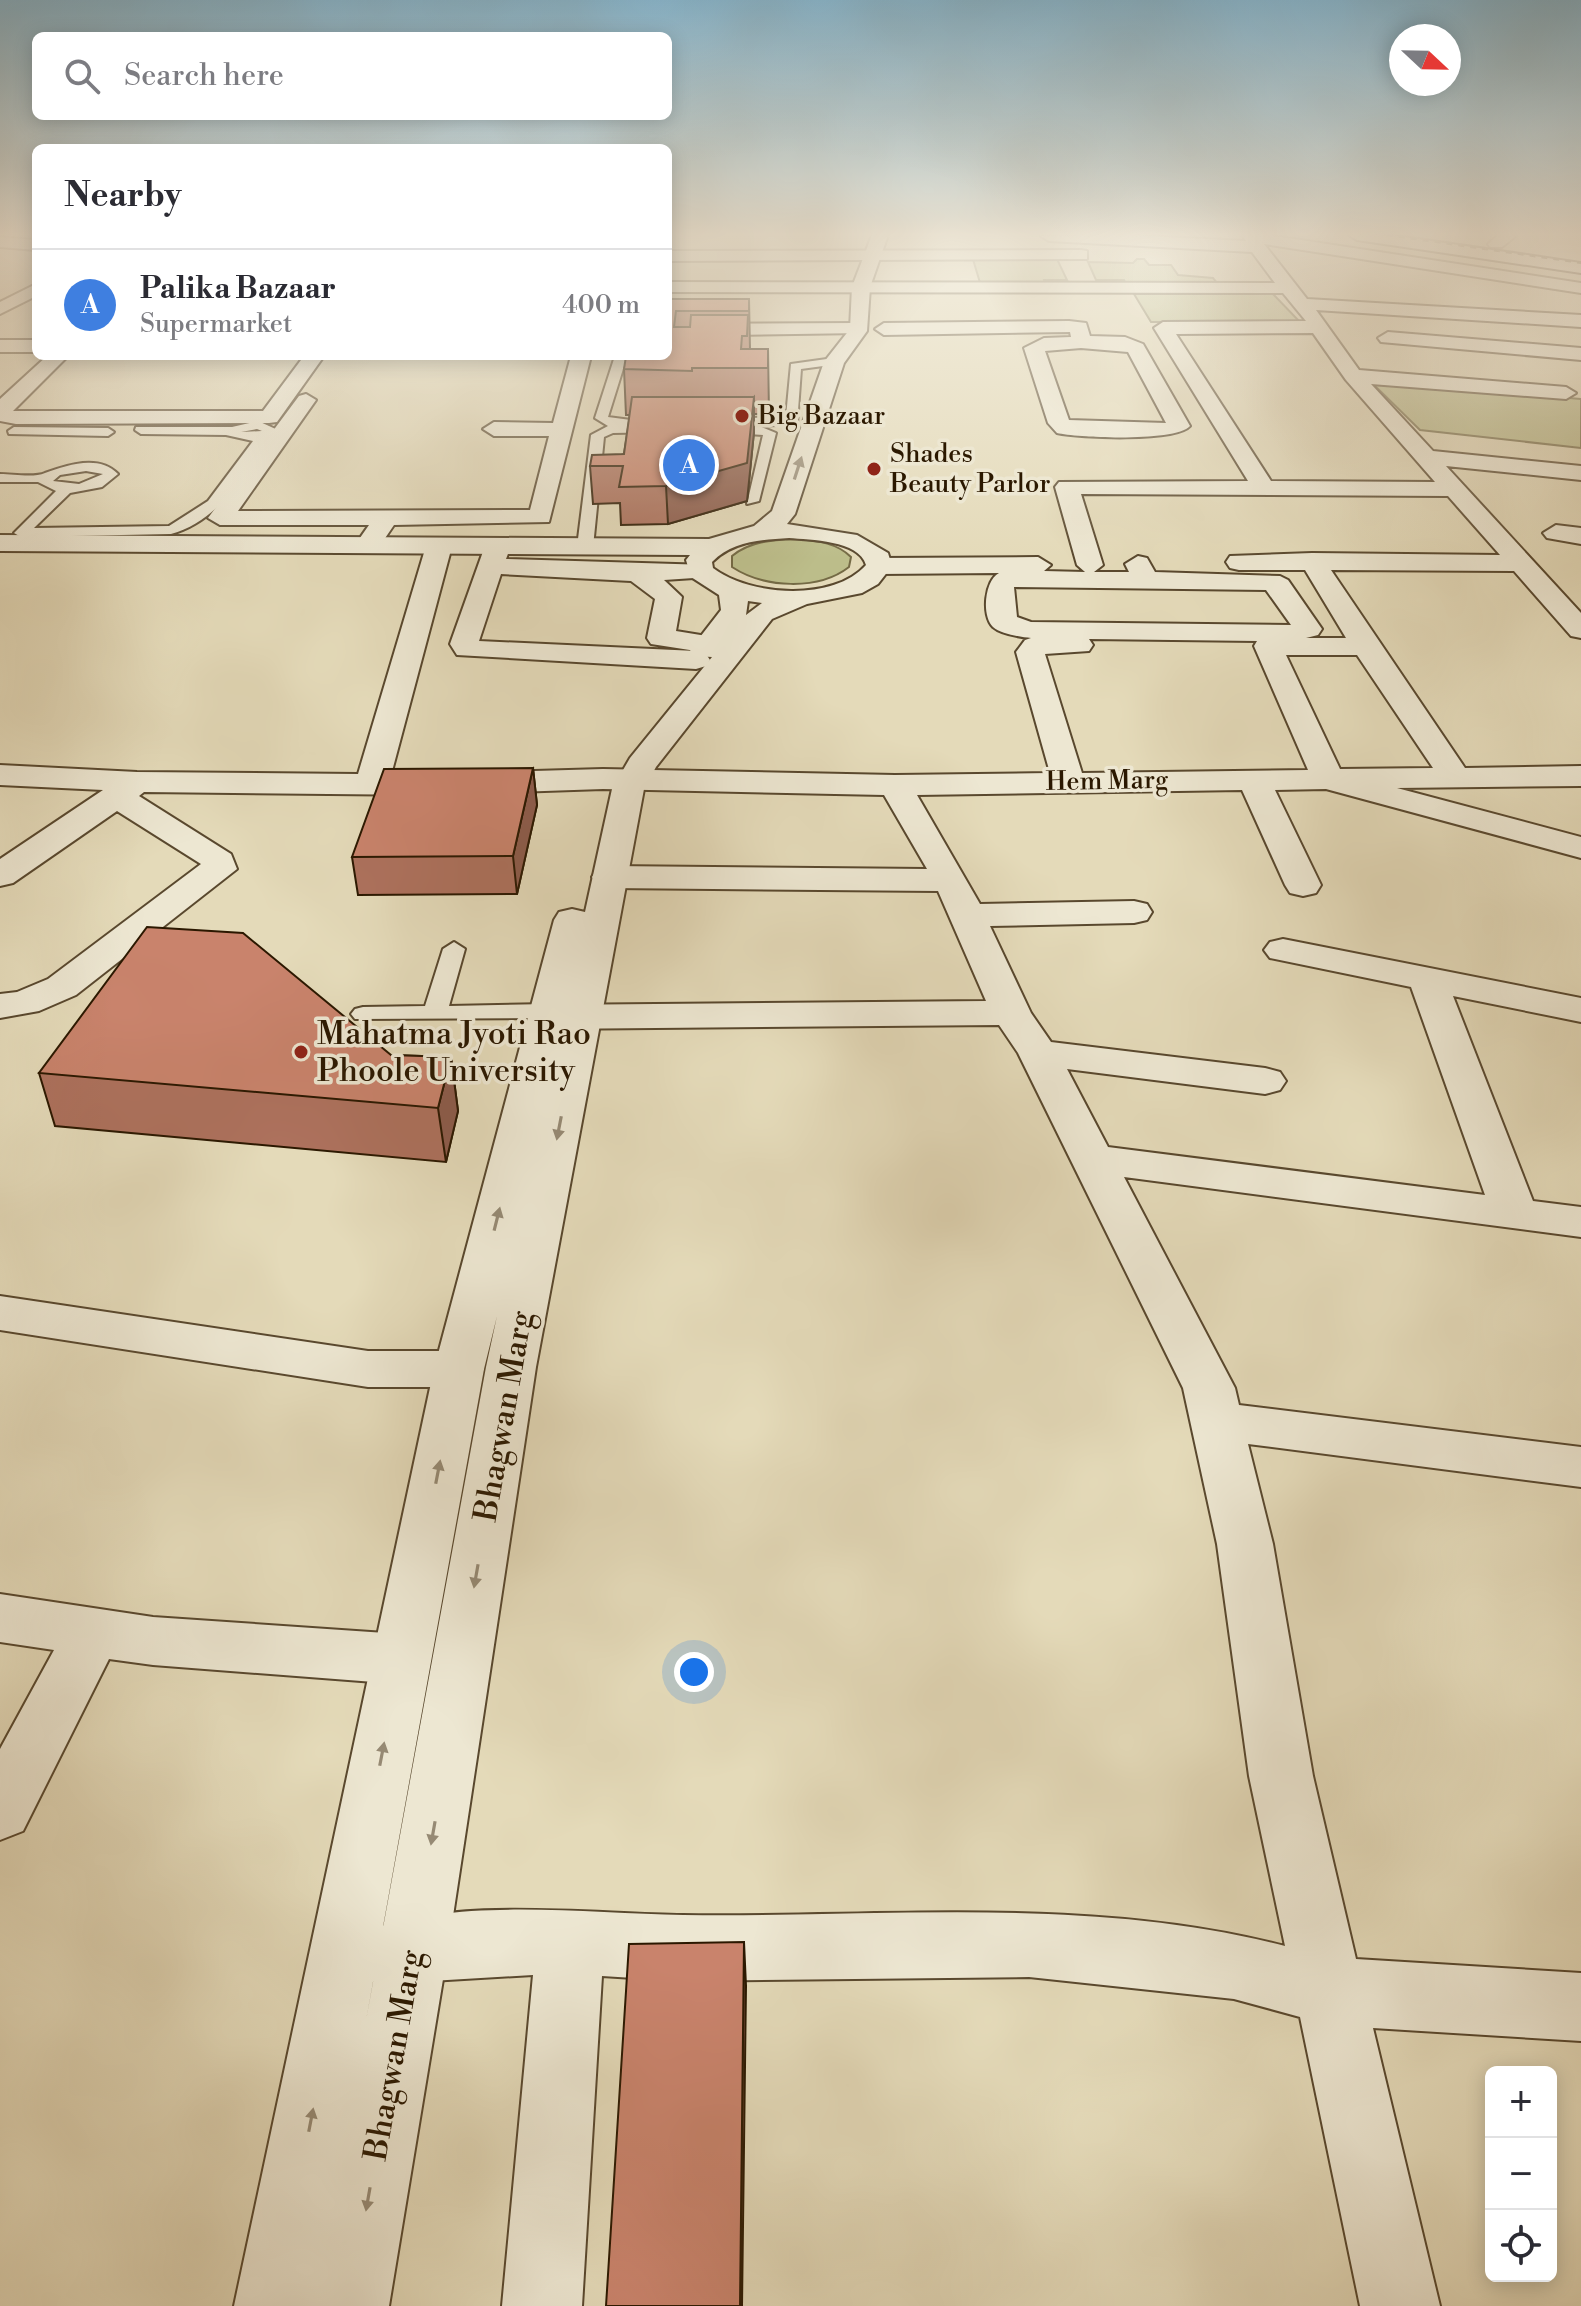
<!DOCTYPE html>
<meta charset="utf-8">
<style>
body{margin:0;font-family:"Libre Bodoni",serif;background:#f7f7f7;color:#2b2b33}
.controls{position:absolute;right:24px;bottom:24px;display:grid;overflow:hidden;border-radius:12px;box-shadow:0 4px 20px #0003}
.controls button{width:72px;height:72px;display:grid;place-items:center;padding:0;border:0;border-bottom:2px solid #e1e1e2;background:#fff;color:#2b2b33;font:40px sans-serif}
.compass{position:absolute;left:1389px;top:24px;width:72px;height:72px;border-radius:50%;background:#fff;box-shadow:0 4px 20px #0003;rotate:112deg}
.you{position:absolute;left:694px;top:1672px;width:28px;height:28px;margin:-20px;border:6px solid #fff;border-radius:50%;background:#1a73e8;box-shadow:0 0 0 12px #1a73e833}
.badge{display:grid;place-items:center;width:52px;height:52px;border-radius:50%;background:#0f766e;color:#fff;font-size:26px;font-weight:700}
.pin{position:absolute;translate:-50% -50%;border:4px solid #fff;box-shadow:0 2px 8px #0006}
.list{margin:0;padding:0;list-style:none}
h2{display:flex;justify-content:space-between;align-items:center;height:104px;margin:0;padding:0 32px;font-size:34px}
h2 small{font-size:26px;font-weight:400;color:#7c7c81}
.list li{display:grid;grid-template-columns:52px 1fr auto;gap:24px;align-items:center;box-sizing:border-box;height:112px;padding:0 32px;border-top:2px solid #e1e1e2}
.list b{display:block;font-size:30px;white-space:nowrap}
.list p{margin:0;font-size:26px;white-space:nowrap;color:#7c7c81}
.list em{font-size:26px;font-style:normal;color:#7c7c81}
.icon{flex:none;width:44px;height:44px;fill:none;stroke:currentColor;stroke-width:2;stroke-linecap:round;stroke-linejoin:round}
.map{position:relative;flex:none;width:1581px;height:2306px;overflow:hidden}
.search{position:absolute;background:#fff;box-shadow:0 4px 20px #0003;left:32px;top:32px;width:640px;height:88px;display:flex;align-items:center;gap:20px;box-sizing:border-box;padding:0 28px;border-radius:12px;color:#7c7c81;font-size:30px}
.panel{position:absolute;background:#fff;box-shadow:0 4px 20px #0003;left:32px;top:144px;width:640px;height:216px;border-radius:12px}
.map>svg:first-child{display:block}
.green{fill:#bcbd8a;stroke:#746a45;stroke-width:2}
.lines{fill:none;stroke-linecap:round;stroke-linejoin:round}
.service-casing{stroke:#59482e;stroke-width:4}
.minor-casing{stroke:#59482e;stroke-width:4}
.tertiary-casing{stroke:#59482e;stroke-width:4}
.secondary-casing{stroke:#2b1800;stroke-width:4}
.service{fill:#ede7d2;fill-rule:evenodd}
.minor{fill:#ede7d2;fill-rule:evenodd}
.tertiary{fill:#ede7d2;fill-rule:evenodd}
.secondary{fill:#ede7d2;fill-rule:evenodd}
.rail{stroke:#2b1800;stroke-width:2;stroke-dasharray:6 6;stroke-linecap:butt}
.wall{fill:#ad715d;stroke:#2b1800;stroke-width:2}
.shaded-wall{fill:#8d5c4c;stroke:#2b1800;stroke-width:2}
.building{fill:#c9836c;stroke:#2b1800;stroke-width:2}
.oneway{fill:#968a74}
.poi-dot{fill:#8f2418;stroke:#ede7d2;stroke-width:3}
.labels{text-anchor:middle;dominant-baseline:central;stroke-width:7;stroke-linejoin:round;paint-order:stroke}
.far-poi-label{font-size:26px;fill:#2b1800;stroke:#ede7d2;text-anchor:start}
.far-street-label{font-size:26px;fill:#2b1800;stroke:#ede7d2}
.poi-label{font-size:32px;fill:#2b1800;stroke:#ede7d2;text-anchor:start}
.street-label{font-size:32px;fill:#2b1800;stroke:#ede7d2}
</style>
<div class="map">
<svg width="1581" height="2306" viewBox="0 0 1581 2306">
<rect width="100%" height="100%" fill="#e4dab9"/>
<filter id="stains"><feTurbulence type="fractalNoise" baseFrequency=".0025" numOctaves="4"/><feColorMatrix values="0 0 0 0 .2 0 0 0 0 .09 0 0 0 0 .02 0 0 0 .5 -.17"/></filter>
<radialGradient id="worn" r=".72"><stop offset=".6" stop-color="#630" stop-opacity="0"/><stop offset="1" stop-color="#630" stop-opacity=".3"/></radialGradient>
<g class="green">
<polygon points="972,256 1057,259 1067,280 1044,280 1046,286 981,286"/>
<polygon points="1137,259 1144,259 1149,265 1171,265 1178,275 1213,278 1218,284 1126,284 1124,280 1096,280 1088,262 1133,263"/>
<polygon points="1134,294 1273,294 1299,321 1151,322"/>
<polygon points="1370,381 1581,399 1581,448 1420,430"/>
<path d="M796,539C816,541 836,542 851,557L849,567C818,591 764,588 732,567V556C750,541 773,540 796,539Z"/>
</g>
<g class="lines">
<defs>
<g id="service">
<polygon points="615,356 627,356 608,417 631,420 631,425 664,424 670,428 664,432 613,433 604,437 593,547 585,552 577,547 591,435 608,426 595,418"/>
<polygon points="834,358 838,360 838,364 801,369 797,424 759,426 776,433 759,501 747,504 763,435 719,432 713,428 719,424 744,424 749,418 786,417 791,364"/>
<path d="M258,421L280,431L269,438C243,476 219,521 171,534L21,537L14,533L56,491L38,482H0V474C13,474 34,478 45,473C67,465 99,454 118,474L102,487L70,493L34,528L169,526L208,501L253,441L226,435L141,434L135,430L136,427H232ZM257,429L262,431L241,432ZM86,471L103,474L79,484L53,481L60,475Z"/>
<polygon points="14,427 108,428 114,432 108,436 9,434 8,431"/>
<polygon points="454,942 465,949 449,1006 549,1004 561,1011 549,1018 355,1019 351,1014 355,1009 363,1007 425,1006 443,949"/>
</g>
<g id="minor">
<path d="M1126,235L1246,241L1242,235H1269L1581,283V293L1264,244L1307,299L1581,315V327L1316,310L1359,370L1566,387L1576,393L1566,399L1371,384L1433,451L1581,466V480L1446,466L1581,613V638L1571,636L1514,571L1331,570L1465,768L1581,766V786L1397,788L1581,837V858L1326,789L1275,790L1321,885L1316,893L1303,896L1290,893L1285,885L1242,790L917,795L980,904L1134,901L1147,904L1152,912L1147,920L1134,923L990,926L1031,1013L1051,1042L1265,1068L1280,1072L1286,1081L1280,1090L1265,1094L1067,1069L1108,1147L1485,1195L1411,987L1270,958L1264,950L1270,942L1283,939L1581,998V1022L1453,996L1533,1201L1581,1207V1237L1124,1177L1235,1388L1239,1405L1581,1447V1487L1248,1444L1273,1544L1313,1776L1356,1959L1581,1973V2041L1373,2028L1440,2306H1360L1300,2017L1234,1999L1029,1977L681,1981L602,1976L582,2306H502L533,1975L414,1982L389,1988L365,1978L355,1955L365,1932C456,1896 586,1914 683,1915C883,1918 1088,1895 1285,1946L1249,1776L1217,1544L1183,1388L1018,1053L999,1025L547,1029L533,1025L527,1017L533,1009L547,1005L986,1001L938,891L610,888L597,885L592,877L597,869L610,866L927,869L884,795L603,789L429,795L144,792L139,796L231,854L237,869L76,995L39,1011L0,1018V994L17,992L48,979L201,864L117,811L13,883L0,886V859L103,790L0,785V765L137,772L358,774L426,546L439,538L452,546L391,775L603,769L895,775L1050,773L1016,652L1025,640L1031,638C1021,637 1001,634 993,627C981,615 985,580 999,573L879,574L866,566L879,558L1038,557L1051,565L1044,571L1085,572L1077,565L1055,487L1059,482L1248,481L1154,328L1163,322L1306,321L1283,293L668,292V282L1275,283L1252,252L1049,241L1041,236ZM1313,333L1346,380L1435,482L1271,481L1176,334ZM1081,494L1448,496L1500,555L1312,553L1230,556L1226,562L1230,568L1239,570H1305L1346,638H1306L1318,635L1322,629L1288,580L1280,576L1155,572L1147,558L1138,556L1125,564L1129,572H1094L1103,565ZM1014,587L1266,590L1291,625L1031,622L1017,617ZM1089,639L1257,641L1254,646L1308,770L1082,773L1045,654L1089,651L1093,645ZM1286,655H1357L1433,768L1340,769Z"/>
<polygon points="1498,235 1517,235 1502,247 1490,247 1488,244"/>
<polygon points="0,237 36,240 36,250 0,247"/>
<polygon points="1081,250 1087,251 1087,259 668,261 668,251"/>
<polygon points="36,284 36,296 0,314 0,302"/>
<path d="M1069,321L1086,323L1090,336L1125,337L1143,344L1190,426C1176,442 1079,438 1057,433L1048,423L1024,348L1044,338L1071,337L1070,332L884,335L875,329L884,323ZM1081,348L1128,352L1166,423L1069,420L1045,351Z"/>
<polygon points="855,323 862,325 862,333 668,336 668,324"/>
<polygon points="1388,332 1581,348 1581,360 1381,342 1378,338"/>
<rect x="0" y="340" width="36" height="12"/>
<polygon points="47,356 68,356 13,411 263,411 304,356 324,356 277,422 269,423 16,424 0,421 0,399"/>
<polygon points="571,356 591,356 549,522 394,525 377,550 368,553 355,545 369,525 220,525 208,518 299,396 306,394 316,400 238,511 530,510 549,436 494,436 483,429 494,422 553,423"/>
<polygon points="1556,525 1581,528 1581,544 1547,538 1543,533"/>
<polygon points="498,538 511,546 506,559 709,565 713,571 709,577 664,580 682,597 676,631 719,638 723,644 719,650 709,653 651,644 647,638 655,599 631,581 501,574 479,641 696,651 706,654 710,660 706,666 696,669 457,655 450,644 485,546"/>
<polygon points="0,1296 368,1351 459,1351 477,1356 484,1369 477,1382 459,1387 368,1387 0,1330"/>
<polygon points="0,1594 153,1617 400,1634 421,1642 430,1659 421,1676 400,1684 153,1665 109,1659 23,1831 0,1840 0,1749 54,1650 0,1642"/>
</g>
<path id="tertiary" d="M872,235H888L870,287L867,331L844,363L795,514L787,524L857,535L888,553L892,566L878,584L862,593L807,604L772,619L656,767L644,789L536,1367L448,1949L389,2306H234L434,1369L554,920L559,912L572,909L585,912L612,789L630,758L712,657L694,656L690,650L721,610L719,595L691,577L686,560L690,555L0,551V535L709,539L754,526L772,511L824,362L850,329L852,287ZM789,538C810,540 859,540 866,565C833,602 750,596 713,568L712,562C733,541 761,540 789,538ZM748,601L762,603L746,615ZM497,1316L486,1367L365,2026L484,1369Z"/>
<polygon id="secondary" points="1349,235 1391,235 1581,263 1581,273 1357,240"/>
</defs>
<use href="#service" class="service-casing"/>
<use href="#minor" class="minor-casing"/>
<use href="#tertiary" class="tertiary-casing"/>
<use href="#secondary" class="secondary-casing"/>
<use href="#service" class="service"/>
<use href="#minor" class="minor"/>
<use href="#tertiary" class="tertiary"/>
<use href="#secondary" class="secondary"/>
<polyline class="rail" points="1387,235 1581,263"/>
</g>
<g class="wall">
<polygon points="668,299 749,299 750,349 768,349 769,414 754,414 754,432 747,501 668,524 621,525 620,503 593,504 590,466 624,454 630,415 626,415 624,369"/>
<polygon points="533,768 537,805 517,894 358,895 352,857"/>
<polygon points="391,1055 451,1057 458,1111 446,1162 55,1126 39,1073"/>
</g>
<g class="shaded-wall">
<polygon points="754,397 754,432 747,501 668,524 666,486"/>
<polygon points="533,768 537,805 517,894 513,856"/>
<polygon points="451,1057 458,1111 446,1162 438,1108"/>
<polygon points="744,1942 746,1986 742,2306 740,2306"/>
</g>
<g class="building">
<polygon points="668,299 749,299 749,311 676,311 674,327 690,327 691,315 748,315 747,336 742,336 741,349 768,349 768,368 692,368 692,371 624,369 626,356 668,356"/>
<polygon points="632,397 754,397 747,463 666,486 619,487 623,466 590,466 592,455 624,454"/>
<polygon points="533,768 513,856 352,857 384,769"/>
<polygon points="147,927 243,933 391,1055 451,1057 438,1108 39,1073"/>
<polygon points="744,1942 740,2306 606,2306 629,1944"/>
</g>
<defs><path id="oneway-solid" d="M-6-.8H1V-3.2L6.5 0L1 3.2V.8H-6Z" transform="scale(2)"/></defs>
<g class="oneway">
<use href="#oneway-solid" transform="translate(798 468) rotate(-72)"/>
<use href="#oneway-solid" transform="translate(559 1128) rotate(101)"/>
<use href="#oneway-solid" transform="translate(497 1219) rotate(-76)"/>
<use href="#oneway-solid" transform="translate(438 1472) rotate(-79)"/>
<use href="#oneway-solid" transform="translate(476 1576) rotate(100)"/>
<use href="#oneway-solid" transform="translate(382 1754) rotate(-79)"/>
<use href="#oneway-solid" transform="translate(433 1833) rotate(100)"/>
<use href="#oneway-solid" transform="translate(311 2120) rotate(-79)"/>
<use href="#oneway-solid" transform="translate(368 2199) rotate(100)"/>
</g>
<linearGradient id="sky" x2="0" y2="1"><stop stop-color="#87b7d0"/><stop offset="0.42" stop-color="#f3eee0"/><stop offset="1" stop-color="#f3eee0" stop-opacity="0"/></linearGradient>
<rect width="1581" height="558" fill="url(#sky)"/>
<g class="poi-dot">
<circle cx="742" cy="416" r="8"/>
<circle cx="874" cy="469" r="8"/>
<circle cx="301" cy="1052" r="8"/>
</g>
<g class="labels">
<g class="far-poi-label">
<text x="758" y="416">Big Bazaar</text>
<text x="890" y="454">Shades<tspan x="890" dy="30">Beauty Parlor</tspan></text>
</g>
<g class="far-street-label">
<text transform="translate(1107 781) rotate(-1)">Hem Marg</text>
</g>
<g class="poi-label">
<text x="317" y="1034">Mahatma Jyoti Rao<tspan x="317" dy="37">Phoole University</tspan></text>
</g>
<g class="street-label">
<text transform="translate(504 1416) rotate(-80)">Bhagwan Marg</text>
<text transform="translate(394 2055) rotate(-80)">Bhagwan Marg</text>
</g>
</g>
<rect width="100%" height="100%" filter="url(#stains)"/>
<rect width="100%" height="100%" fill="url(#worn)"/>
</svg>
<div class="controls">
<button>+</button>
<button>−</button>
<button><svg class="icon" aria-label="locate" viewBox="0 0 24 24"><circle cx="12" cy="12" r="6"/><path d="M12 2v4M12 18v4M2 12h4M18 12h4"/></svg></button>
</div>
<svg class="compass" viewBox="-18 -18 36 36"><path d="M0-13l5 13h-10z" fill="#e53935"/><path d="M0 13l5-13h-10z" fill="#7c7c81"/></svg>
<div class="you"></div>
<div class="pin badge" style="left:689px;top:465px;background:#3f7fe0">A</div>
<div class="search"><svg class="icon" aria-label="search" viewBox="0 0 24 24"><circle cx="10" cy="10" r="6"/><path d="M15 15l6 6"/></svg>Search here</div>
<section class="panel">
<h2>Nearby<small></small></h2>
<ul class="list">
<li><span class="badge" style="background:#3f7fe0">A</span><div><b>Palika Bazaar</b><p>Supermarket</p></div><em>400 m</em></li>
</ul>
</section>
</div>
